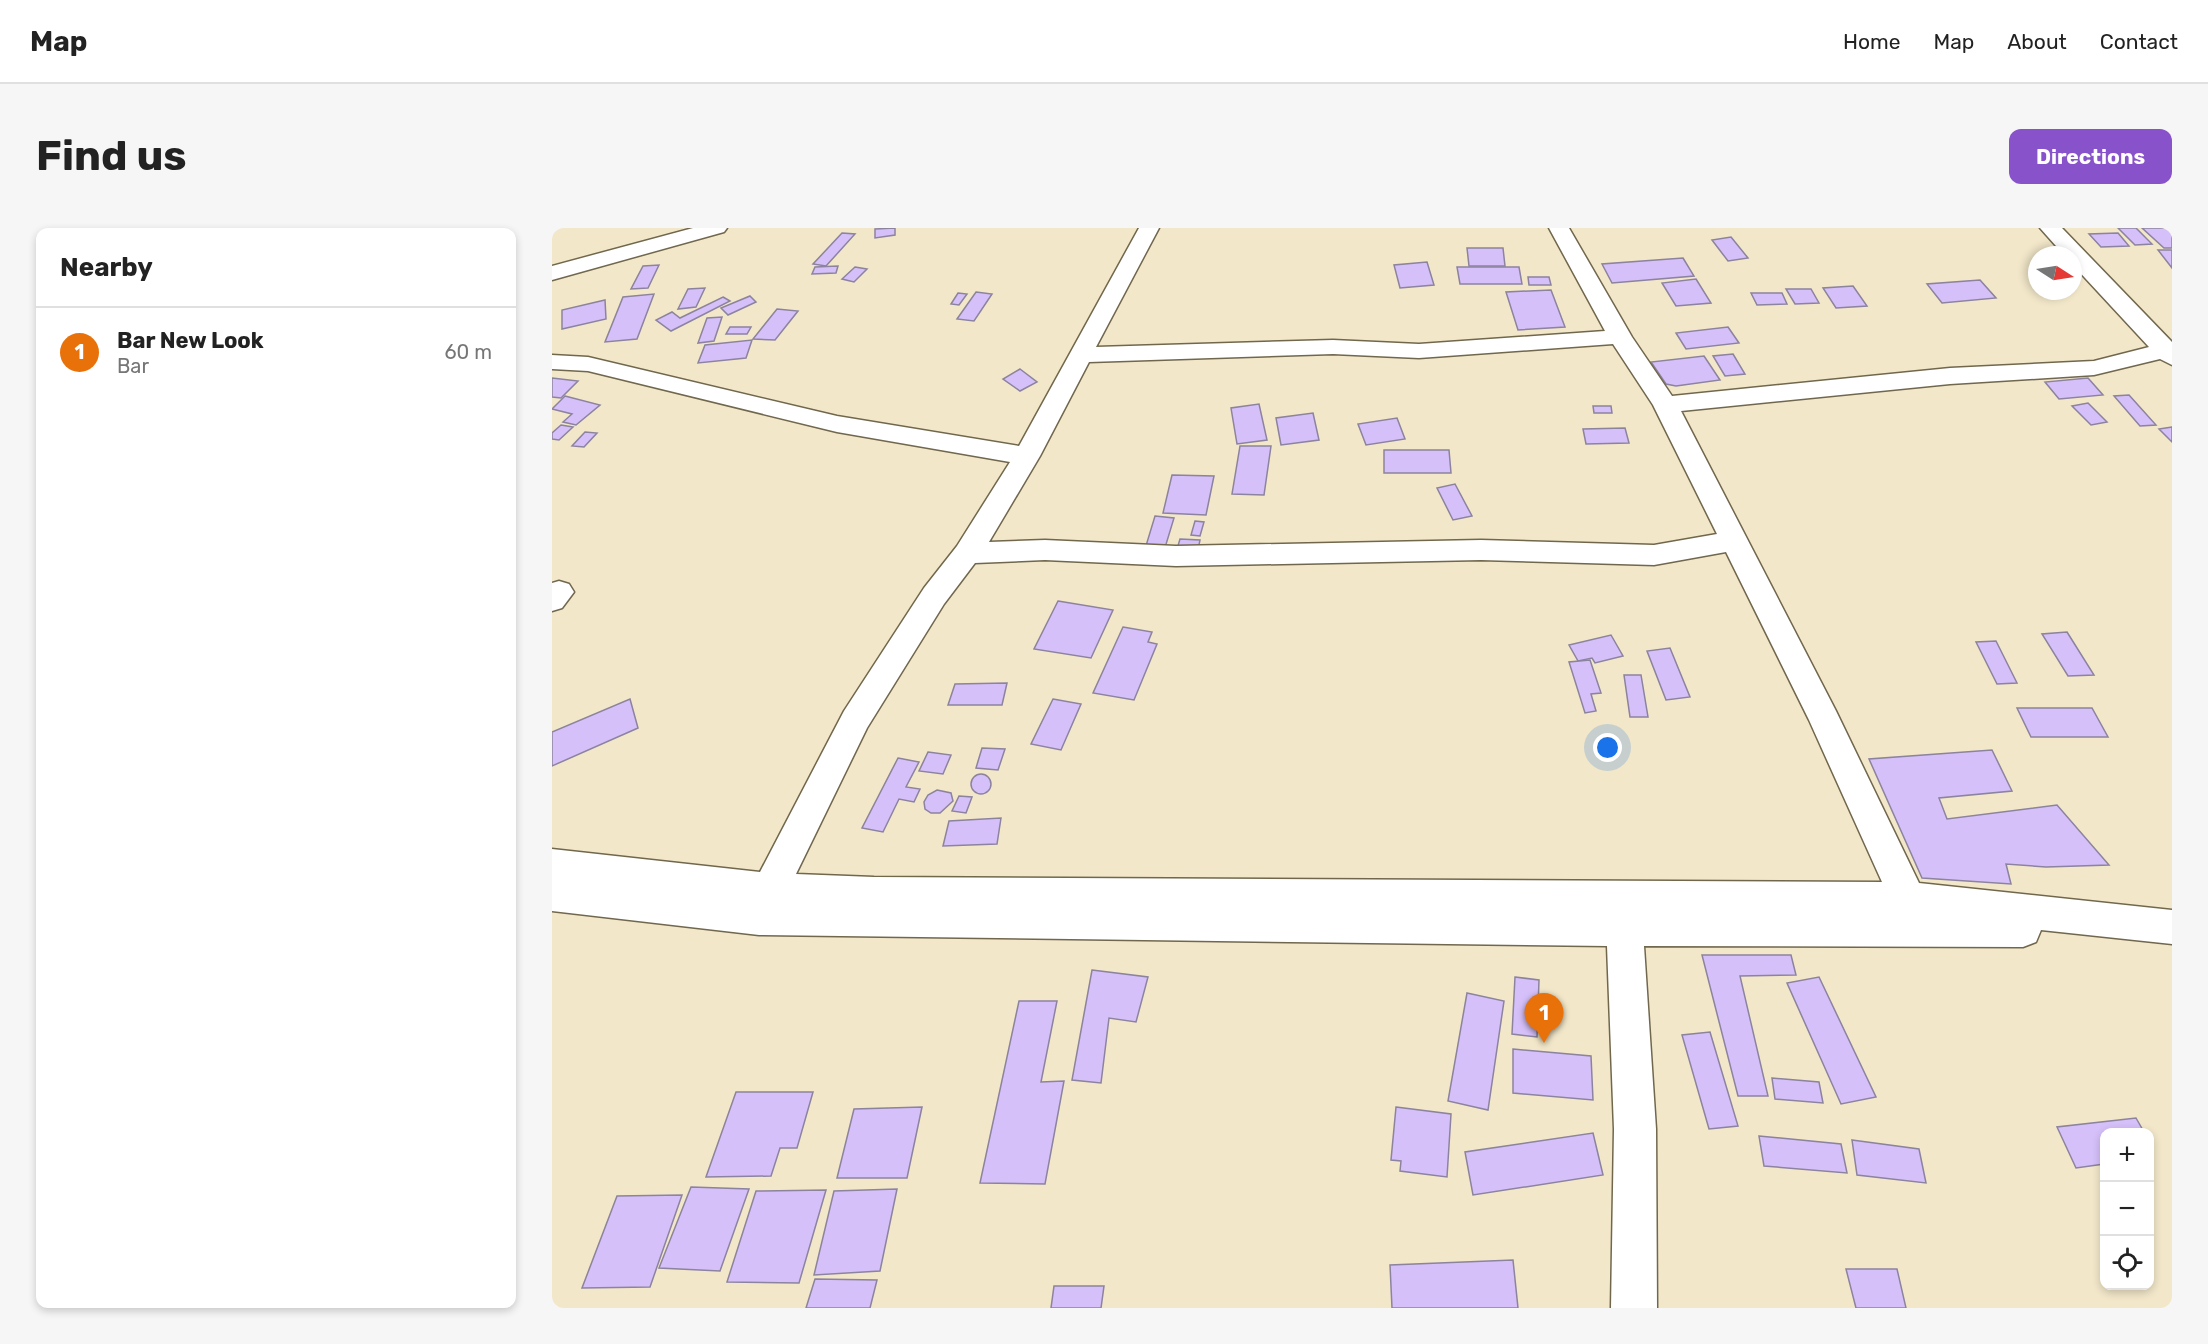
<!DOCTYPE html>
<meta charset="utf-8">
<style>
body{margin:0;font-family:Rubik,sans-serif;background:#f6f6f6;color:#222}
.controls{position:absolute;right:18px;bottom:18px;display:grid;overflow:hidden;border-radius:12px;box-shadow:0 3px 9px #0003}
.controls button{width:54px;height:54px;display:grid;place-items:center;padding:0;border:0;border-bottom:2px solid #e0e0e0;background:#fff;color:#222;font:30px sans-serif}
.compass{position:absolute;left:1476px;top:18px;width:54px;height:54px;border-radius:50%;background:#fff;box-shadow:0 3px 9px #0003;rotate:102deg}
.you{position:absolute;left:1056px;top:520px;width:21px;height:21px;margin:-15px;border:4px solid #fff;border-radius:50%;background:#1a73e8;box-shadow:0 0 0 9px #1a73e833}
.badge{display:grid;place-items:center;width:39px;height:39px;border-radius:50%;background:#8853ca;color:#fff;font-size:20px;font-weight:700}
.pin{position:absolute;translate:-50% -50px;filter:drop-shadow(0 2px 3px #0008)}
.pin::after{content:'';position:absolute;top:32px;width:21px;height:18px;background:inherit;clip-path:polygon(0 0,100% 0,50% 100%)}
.list{margin:0;padding:0;list-style:none}
h2{display:flex;justify-content:space-between;align-items:center;height:78px;margin:0;padding:0 24px;font-size:26px}
h2 small{font-size:20px;font-weight:400;color:#767676}
.list li{display:grid;grid-template-columns:39px 1fr auto;gap:18px;align-items:center;box-sizing:border-box;height:90px;padding:0 24px;border-top:2px solid #e0e0e0}
.list b{display:block;font-size:22px;white-space:nowrap}
.list p{margin:0;font-size:20px;white-space:nowrap;color:#767676}
.list em{font-size:20px;font-style:normal;color:#767676}
.icon{flex:none;width:33px;height:33px;fill:none;stroke:currentColor;stroke-width:2;stroke-linecap:round;stroke-linejoin:round}
.map{position:relative;flex:none;width:1620px;height:1080px;overflow:hidden;border-radius:12px}
header{display:flex;align-items:center;gap:36px;box-sizing:border-box;height:84px;padding:0 30px;background:#fff;border-bottom:2px solid #e0e0e0}
header strong{font-size:28px}
nav{display:flex;gap:33px;margin-inline-start:auto;font-size:21px}
.intro{display:flex;align-items:center;justify-content:space-between;box-sizing:border-box;height:144px;padding:0 36px}
h1{margin:0;font-size:42px}
.button{padding:15px 27px;border-radius:12px;background:#8853ca;color:#fff;font-size:21px;font-weight:700}
main{display:flex;gap:36px;padding:0 36px}
aside{flex:1;background:#fff;border-radius:12px;box-shadow:0 3px 9px #0003}
.map>svg:first-child{display:block}
.building{fill:#d5c0f9;stroke:#8c839e;stroke-width:1.5}
.lines{fill:none;stroke-linecap:round;stroke-linejoin:round}
.minor-casing{stroke:#71674d;stroke-width:3}
.minor{fill:#fff;fill-rule:evenodd}
</style>
<header>
<strong>Map</strong>
<nav><a>Home</a><a>Map</a><a>About</a><a>Contact</a></nav>
</header>
<div class="intro"><h1>Find us</h1><a class="button">Directions</a></div>
<main>
<aside>
<h2>Nearby<small></small></h2>
<ul class="list">
<li><span class="badge" style="background:#e8710a">1</span><div><b>Bar New Look</b><p>Bar</p></div><em>60 m</em></li>
</ul>
</aside>
<div class="map">
<svg width="1620" height="1080" viewBox="0 0 1620 1080">
<rect width="100%" height="100%" fill="#f2e7c9"/>
<g class="building">
<polygon points="343,0 343,7 323,10 323,1"/>
<polygon points="1566,0 1584,0 1600,16 1583,17"/>
<polygon points="1590,0 1620,0 1620,20 1612,20"/>
<polygon points="290,5 303,6 274,38 261,36"/>
<polygon points="1566,5 1577,18 1549,19 1537,6"/>
<polygon points="1179,9 1196,30 1176,33 1160,12"/>
<polygon points="915,20 951,20 953,38 917,38"/>
<polygon points="1606,22 1620,22 1620,40"/>
<polygon points="1131,30 1142,48 1060,55 1050,36"/>
<polygon points="875,34 882,57 848,60 842,37"/>
<polygon points="107,37 96,60 79,61 91,38"/>
<polygon points="286,38 284,45 260,46 263,39"/>
<polygon points="303,39 315,41 302,54 290,51"/>
<polygon points="905,39 967,39 970,56 908,56"/>
<polygon points="976,49 997,49 999,57 977,57"/>
<polygon points="1144,51 1159,75 1124,78 1110,55"/>
<polygon points="1428,52 1444,70 1390,75 1375,56"/>
<polygon points="1301,58 1315,78 1284,80 1271,60"/>
<polygon points="153,60 144,79 126,81 136,61"/>
<polygon points="1234,61 1259,61 1267,75 1243,76"/>
<polygon points="999,62 1013,99 966,102 954,64"/>
<polygon points="424,64 440,66 422,93 405,91"/>
<polygon points="406,65 415,66 407,77 399,76"/>
<polygon points="1199,65 1230,65 1235,76 1205,77"/>
<polygon points="102,66 85,111 53,114 71,69"/>
<polygon points="198,68 204,74 176,87 169,80"/>
<polygon points="171,69 178,73 119,103 104,92 120,84 128,90"/>
<polygon points="53,72 54,91 10,101 10,82"/>
<polygon points="225,81 246,83 223,112 201,111"/>
<polygon points="170,89 162,113 146,115 155,90"/>
<polygon points="178,99 199,99 195,106 174,106"/>
<polygon points="1176,99 1187,115 1134,121 1124,105"/>
<polygon points="200,112 194,130 146,135 153,117"/>
<polygon points="1181,126 1193,146 1173,148 1161,128"/>
<polygon points="1152,128 1168,152 1124,158 1114,156 1099,134"/>
<polygon points="468,141 485,154 468,163 451,151"/>
<polygon points="0,150 26,153 9,170 0,169"/>
<polygon points="1536,150 1551,167 1507,171 1493,154"/>
<polygon points="1577,167 1604,197 1588,198 1562,168"/>
<polygon points="13,168 48,177 24,197 11,194 20,186 0,181"/>
<polygon points="1536,175 1555,194 1539,197 1520,178"/>
<polygon points="707,176 715,212 685,216 679,180"/>
<polygon points="1041,178 1059,178 1060,185 1042,185"/>
<polygon points="761,185 767,212 729,217 724,190"/>
<polygon points="845,190 853,211 814,217 806,196"/>
<polygon points="9,197 21,199 7,212 0,211 0,205"/>
<polygon points="1620,199 1620,214 1607,201"/>
<polygon points="1073,200 1077,215 1034,216 1031,201"/>
<polygon points="33,204 45,205 32,219 20,218"/>
<polygon points="688,218 719,218 712,267 680,266"/>
<polygon points="832,222 897,222 899,245 832,245"/>
<polygon points="620,247 662,248 654,287 611,285"/>
<polygon points="903,256 920,288 901,292 885,260"/>
<polygon points="603,288 622,290 612,323 593,321"/>
<polygon points="643,293 652,294 648,308 639,307"/>
<polygon points="628,311 648,312 646,322 625,321"/>
<polygon points="506,373 561,382 539,430 482,421"/>
<polygon points="571,399 600,404 596,414 605,416 582,472 541,465"/>
<polygon points="1515,404 1542,447 1516,448 1490,406"/>
<polygon points="1059,407 1071,428 1043,435 1040,430 1026,433 1017,417"/>
<polygon points="1444,413 1465,455 1445,456 1424,414"/>
<polygon points="1118,420 1138,469 1114,472 1095,423"/>
<polygon points="1038,432 1049,465 1039,466 1044,483 1033,485 1017,434"/>
<polygon points="1072,447 1089,447 1096,489 1078,489"/>
<polygon points="455,455 450,477 396,477 403,456"/>
<polygon points="78,471 86,500 0,538 0,504"/>
<polygon points="501,471 529,476 509,522 479,516"/>
<polygon points="1465,480 1540,480 1556,509 1479,509"/>
<polygon points="430,520 453,521 446,542 424,540"/>
<polygon points="1440,522 1460,563 1387,570 1395,591 1505,577 1557,637 1494,639 1454,636 1459,656 1370,650 1317,531"/>
<polygon points="376,524 399,527 391,546 367,543"/>
<polygon points="346,530 367,534 354,559 368,561 362,574 347,571 331,604 310,600"/>
<circle cx="429" cy="556" r="10"/>
<polygon points="385,562 399,565 401,573 388,585 379,585 373,581 372,574 376,567"/>
<polygon points="407,568 420,569 414,585 400,583"/>
<polygon points="449,590 445,616 391,618 397,593"/>
<polygon points="1150,727 1239,727 1244,747 1188,748 1216,868 1186,868"/>
<polygon points="540,742 596,749 584,794 557,790 549,855 520,852"/>
<polygon points="963,749 987,752 985,809 960,806"/>
<polygon points="1267,749 1324,869 1289,876 1235,755"/>
<polygon points="915,765 952,773 936,882 896,873"/>
<polygon points="467,773 505,773 489,854 512,853 493,956 428,955"/>
<polygon points="1158,804 1186,898 1157,901 1130,807"/>
<polygon points="961,821 1039,828 1041,872 961,865"/>
<polygon points="1220,850 1267,854 1271,875 1223,871"/>
<polygon points="184,864 261,864 245,920 228,920 219,948 154,949"/>
<polygon points="370,879 355,950 285,950 302,881"/>
<polygon points="844,879 899,886 895,949 848,943 849,933 839,932"/>
<polygon points="1584,890 1592,904 1552,904 1552,936 1524,940 1505,899"/>
<polygon points="1041,905 1051,947 921,967 913,924"/>
<polygon points="1207,908 1289,916 1295,945 1212,938"/>
<polygon points="1300,912 1367,921 1374,955 1305,947"/>
<polygon points="139,959 197,961 168,1043 107,1040"/>
<polygon points="345,961 328,1043 262,1047 282,963"/>
<polygon points="274,962 247,1055 175,1054 204,963"/>
<polygon points="130,967 98,1059 30,1060 65,968"/>
<polygon points="961,1032 966,1080 840,1080 838,1037"/>
<polygon points="1294,1041 1345,1041 1354,1080 1304,1080"/>
<polygon points="263,1051 325,1052 318,1080 254,1080"/>
<polygon points="502,1058 552,1058 549,1080 499,1080"/>
</g>
<g class="lines">
<defs>
<g id="minor">
<polygon points="141,0 175,0 172,4 0,52 0,38"/>
<path d="M587,0H607L544,119L781,112L867,116L1053,103L997,0H1017L1080,109L1120,168L1398,140L1542,133L1597,119L1521,37V27H1512L1488,0H1510L1620,114V137L1608,131L1542,147L1398,156L1129,183L1284,483L1367,655L1620,682V716L1489,702L1484,714L1471,719L1092,718L1104,901L1105,1080H1059L1062,901L1055,718L207,707L0,683V621L208,644L292,483L372,360L405,318L458,234L285,204L36,143L0,141V127L36,129L285,188L467,218ZM1061,116L1101,177L1165,306L1102,317L929,312L624,318L493,312L437,314L488,228L537,134L781,126L867,130ZM1174,324L1257,492L1330,654L322,649L244,646L315,500L392,376L423,335L493,332L624,338L929,332L1102,337Z"/>
<polygon points="7,353 17,356 22,364 10,380 0,383 0,355"/>
</g>
</defs>
<use href="#minor" class="minor-casing"/>
<use href="#minor" class="minor"/>
</g>
</svg>
<div class="controls">
<button>+</button>
<button>−</button>
<button><svg class="icon" aria-label="locate" viewBox="0 0 24 24"><circle cx="12" cy="12" r="6"/><path d="M12 2v4M12 18v4M2 12h4M18 12h4"/></svg></button>
</div>
<svg class="compass" viewBox="-18 -18 36 36"><path d="M0-13l5 13h-10z" fill="#e53935"/><path d="M0 13l5-13h-10z" fill="#767676"/></svg>
<div class="you"></div>
<div class="pin badge" style="left:992px;top:815px;background:#e8710a">1</div>
</div>
</main>
